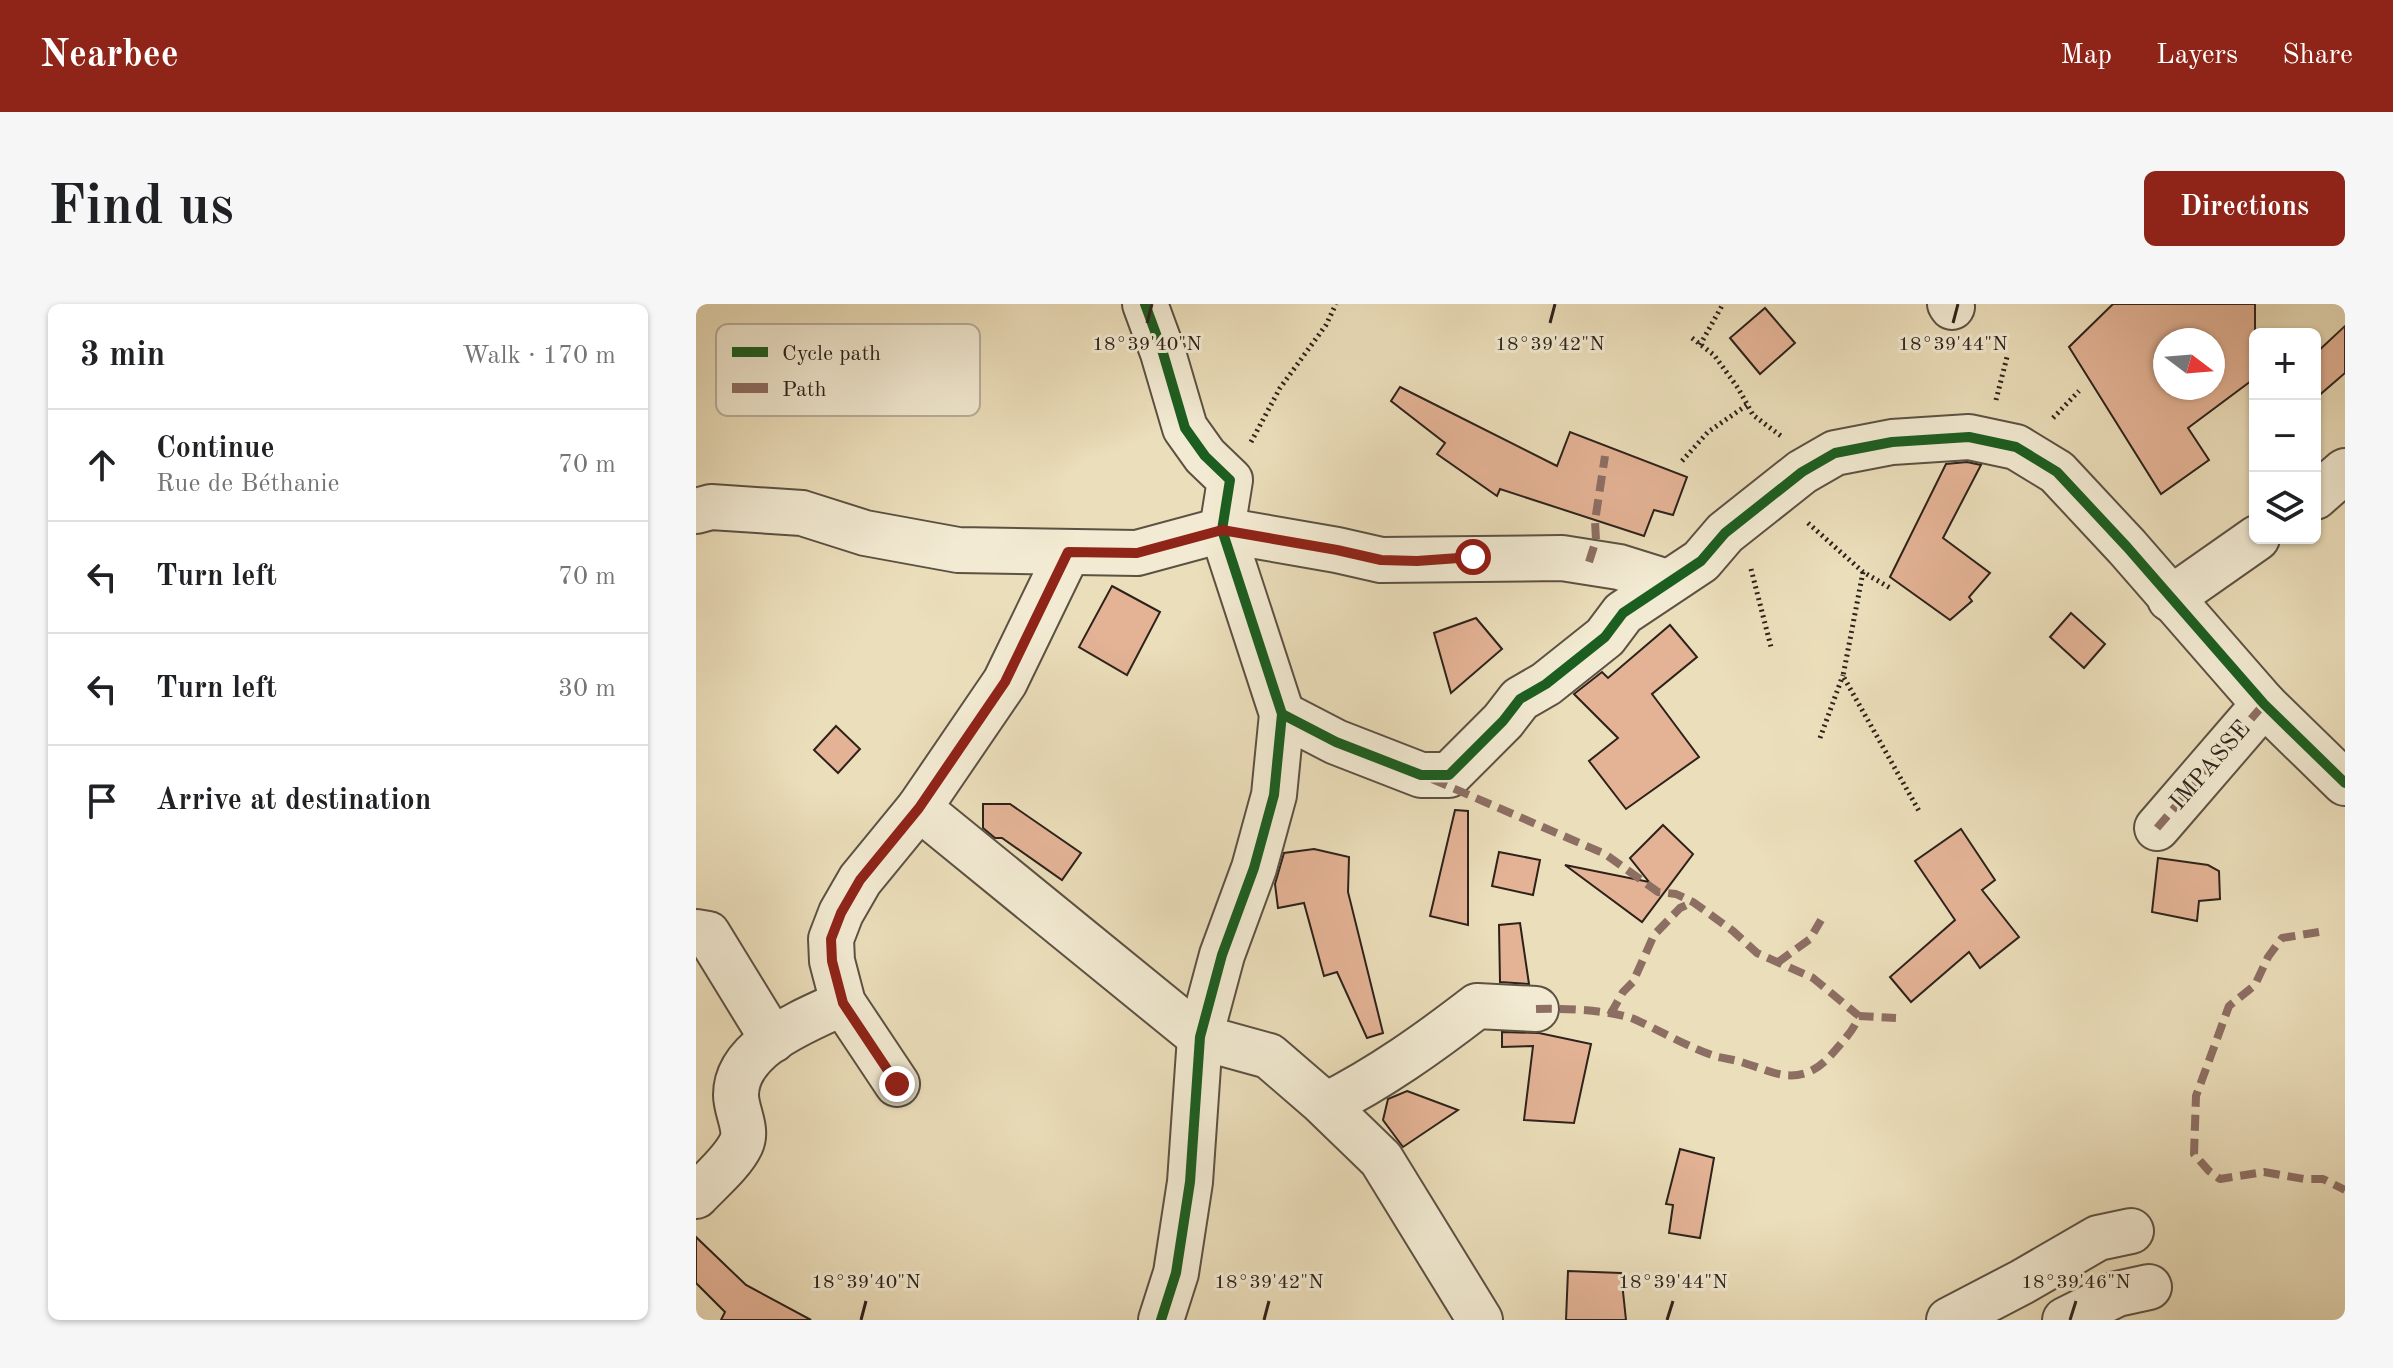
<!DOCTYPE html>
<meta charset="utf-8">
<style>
body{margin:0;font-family:"Old Standard TT",serif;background:#f6f6f6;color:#202124}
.controls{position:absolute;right:24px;top:24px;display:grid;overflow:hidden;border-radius:12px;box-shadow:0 2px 6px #0004}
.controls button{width:72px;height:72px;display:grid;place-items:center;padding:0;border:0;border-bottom:2px solid #e0e0e0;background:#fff;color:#202124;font:40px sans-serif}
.compass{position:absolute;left:1457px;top:24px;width:72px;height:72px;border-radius:50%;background:#fff;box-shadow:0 2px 6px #0004;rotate:106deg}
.stop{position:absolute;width:24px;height:24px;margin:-18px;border:6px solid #8f2418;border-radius:50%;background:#fff}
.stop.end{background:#8f2418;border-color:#fff;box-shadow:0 2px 8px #0008}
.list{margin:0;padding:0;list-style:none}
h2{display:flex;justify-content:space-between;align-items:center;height:104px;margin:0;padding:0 32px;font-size:34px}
h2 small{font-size:26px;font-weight:400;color:#757577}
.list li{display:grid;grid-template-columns:52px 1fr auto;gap:24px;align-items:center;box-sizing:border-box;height:112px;padding:0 32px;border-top:2px solid #e0e0e0}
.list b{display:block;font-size:30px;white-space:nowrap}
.list p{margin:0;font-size:26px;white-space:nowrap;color:#757577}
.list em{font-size:26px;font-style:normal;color:#757577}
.icon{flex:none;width:44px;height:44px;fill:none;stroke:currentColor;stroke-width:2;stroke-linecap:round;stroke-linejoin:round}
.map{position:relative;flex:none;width:1649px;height:1016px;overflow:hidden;border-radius:12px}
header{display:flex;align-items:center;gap:48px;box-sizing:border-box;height:112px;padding:0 40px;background:#8f2418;color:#fff}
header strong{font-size:38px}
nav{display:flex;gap:44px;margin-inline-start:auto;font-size:28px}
.intro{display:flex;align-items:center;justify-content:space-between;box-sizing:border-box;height:192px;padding:0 48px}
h1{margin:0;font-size:56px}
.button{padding:20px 36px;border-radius:12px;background:#8f2418;color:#fff;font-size:28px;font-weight:700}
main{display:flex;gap:48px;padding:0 48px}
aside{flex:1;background:#fff;border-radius:12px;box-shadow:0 2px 6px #0004}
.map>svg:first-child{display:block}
.building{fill:#e4b396;stroke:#2d221b;stroke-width:2;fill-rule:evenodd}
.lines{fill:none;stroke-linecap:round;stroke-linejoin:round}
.minor-casing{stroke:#5c5143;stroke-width:48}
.path{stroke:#2d221b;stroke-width:5;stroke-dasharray:2 4;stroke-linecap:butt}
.minor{stroke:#f2ead2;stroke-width:44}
.quiet{stroke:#8d6e63;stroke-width:8;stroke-dasharray:16 8;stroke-linecap:butt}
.cycleway-casing{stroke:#f2ead2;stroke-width:15}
.cycleway{stroke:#1b5e20;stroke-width:10}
.route{stroke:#8f2418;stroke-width:10}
.ticks{fill:none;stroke:#2d221b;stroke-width:3}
.labels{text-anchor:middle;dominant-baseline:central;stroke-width:6;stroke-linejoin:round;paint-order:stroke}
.street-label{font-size:24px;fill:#2d221b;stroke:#f2ead2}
.key{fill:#f2ead2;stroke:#b7ae9b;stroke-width:2}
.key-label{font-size:22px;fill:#2d221b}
.ticks-label{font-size:20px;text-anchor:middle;fill:#2d221b;stroke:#f2ead2;stroke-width:6;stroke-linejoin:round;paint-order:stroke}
</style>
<header>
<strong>Nearbee</strong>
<nav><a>Map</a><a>Layers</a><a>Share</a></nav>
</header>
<div class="intro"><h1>Find us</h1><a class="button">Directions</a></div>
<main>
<aside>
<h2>3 min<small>Walk · 170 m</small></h2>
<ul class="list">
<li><svg class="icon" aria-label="ahead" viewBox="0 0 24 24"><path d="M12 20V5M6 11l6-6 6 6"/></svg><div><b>Continue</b><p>Rue de Béthanie</p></div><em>70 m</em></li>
<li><svg class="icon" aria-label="left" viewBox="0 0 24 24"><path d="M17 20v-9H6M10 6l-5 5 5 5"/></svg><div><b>Turn left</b></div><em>70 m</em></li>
<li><svg class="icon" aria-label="left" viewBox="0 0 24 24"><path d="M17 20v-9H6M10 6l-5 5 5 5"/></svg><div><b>Turn left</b></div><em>30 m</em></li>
<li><svg class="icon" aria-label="arrive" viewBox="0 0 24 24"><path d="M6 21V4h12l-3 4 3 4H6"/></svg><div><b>Arrive at destination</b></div></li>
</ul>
</aside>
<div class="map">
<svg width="1649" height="1016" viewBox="0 0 1649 1016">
<rect width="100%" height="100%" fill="#ebdeba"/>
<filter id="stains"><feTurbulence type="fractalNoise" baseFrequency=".0025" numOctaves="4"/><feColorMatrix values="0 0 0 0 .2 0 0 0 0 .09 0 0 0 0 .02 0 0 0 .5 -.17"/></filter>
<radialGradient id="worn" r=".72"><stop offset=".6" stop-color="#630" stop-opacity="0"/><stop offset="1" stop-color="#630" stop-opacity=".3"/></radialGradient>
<g class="building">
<path d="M1417,0H1559V74L1492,124L1513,156L1465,190L1373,43ZM1469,36H1517V84H1469Z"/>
<polygon points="1069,4 1099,39 1064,70 1034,34"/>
<polygon points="1649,22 1649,69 1620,94 1619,50"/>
<polygon points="704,83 861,162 874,128 991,173 977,211 958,206 948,232 804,185 801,192 741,150 749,139 695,97"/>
<polygon points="1271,158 1285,161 1247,234 1294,269 1273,293 1276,297 1254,316 1194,273 1250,160"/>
<polygon points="416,282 464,308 431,371 383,343"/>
<polygon points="1375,309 1409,340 1388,364 1354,333"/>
<polygon points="780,314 806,345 755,389 738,329"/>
<polygon points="974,321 1001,353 956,390 1003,453 930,505 893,457 922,434 878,390 906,368 912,374"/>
<polygon points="140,422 164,445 142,469 118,446"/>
<polygon points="287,500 314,500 385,549 366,576 306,534 299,534 287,524"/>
<polygon points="759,506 772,507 772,621 734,612"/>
<polygon points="967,521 997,550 946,618 869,561 953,578 934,554"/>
<polygon points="1265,525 1299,576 1286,586 1323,633 1284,664 1273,648 1215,698 1194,673 1259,616 1219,557"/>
<polygon points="618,545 653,553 652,588 687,729 671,734 641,668 628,672 608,599 582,604 579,580 588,549"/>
<polygon points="803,548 844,556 837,591 796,582"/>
<polygon points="1462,554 1512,561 1523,567 1524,595 1503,597 1501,617 1456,608"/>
<polygon points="824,619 833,680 804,678 803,621"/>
<polygon points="806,728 843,729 895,740 878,819 828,816 837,742 806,743"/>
<polygon points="711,787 762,806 707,843 687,816 692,795"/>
<polygon points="984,845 1018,854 1004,934 973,929 977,901 970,900"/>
<polygon points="0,933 50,981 115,1016 25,1016 29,1008 0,979"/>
<polygon points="872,967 925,969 930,1016 870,1016"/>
</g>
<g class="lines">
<defs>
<g id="minor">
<polyline points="449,0 467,49 489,124 509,152 534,176 526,226 586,410 578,491 558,564 526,651 504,733 494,878 480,969 465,1016"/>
<polyline points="1254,0 1256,3"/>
<polyline points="1619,193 1649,167"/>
<polyline points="0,207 15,203 106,209 169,229 262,246 441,249 526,226 641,246 685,256 866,254 923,263 971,278"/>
<polyline points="1474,295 1561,234"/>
<polyline points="586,410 640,438 725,471 753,471 807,417 824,395 850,380 909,333 927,309 1005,257 1029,229 1106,168 1139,149 1196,138 1273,133 1320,143 1361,168 1431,243 1568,400 1649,479"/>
<polyline points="223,504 504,733 573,752 624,796 685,855 784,1016"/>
<polyline points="1461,524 1568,400"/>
<polyline points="0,628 12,630 77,736"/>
<polyline points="201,780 147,699 136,657 135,635 145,609 164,576 223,504 309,378 372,248"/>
<path d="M630,801C684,774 733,739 781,702L840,705"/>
<path d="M0,892C14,877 36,859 45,840C52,825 40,807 40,791C40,742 111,716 147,699"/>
<polyline points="1253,1016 1326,978 1402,934 1435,927"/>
<polyline points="1369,1016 1421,990 1453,983"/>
</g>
</defs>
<use href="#minor" class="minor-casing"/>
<g class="path">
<polyline points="996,34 1018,51 1042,84 1057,111 1085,132"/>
<polyline points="1004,41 1027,0"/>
<polyline points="1300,96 1311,53"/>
<polyline points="1357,114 1383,87"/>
<polyline points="555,138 584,84 630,21 640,0"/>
<polyline points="986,157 1012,128 1051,101"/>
<polyline points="1112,219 1167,268 1196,285"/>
<polyline points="1055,265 1075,343"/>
<polyline points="1167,268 1147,372 1223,507"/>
<polyline points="1124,434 1147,371"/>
</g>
<use href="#minor" class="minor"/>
<g class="quiet">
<polyline points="893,258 900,236 899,217 909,152"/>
<polyline points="736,475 909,550 962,588 980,590 997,598 1037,627 1061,649 1117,674 1163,712"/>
<polyline points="1461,524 1568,400"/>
<polyline points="1623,628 1586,634 1572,653 1559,681 1533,702 1500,792 1498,850 1513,867 1524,875 1568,868 1608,875 1627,875 1649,886"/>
<polyline points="1081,659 1114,635 1125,616"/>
<path d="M840,705C865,704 915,706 938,715C963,726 995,745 1022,753C1031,755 1041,756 1051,760C1072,766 1088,776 1110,769C1125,764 1134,752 1143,742C1152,731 1158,725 1163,712L1200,714"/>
<polyline points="914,711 927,688 937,678 958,631 984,604 997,598"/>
</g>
<defs>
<g id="cycleway">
<polyline points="449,0 467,49 489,124 509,152 534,176 526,226 586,410 578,491 558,564 526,651 504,733 494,878 480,969 465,1016"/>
<polyline points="586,410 640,438 725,471 753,471 807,417 824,395 850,380 909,333 927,309 1005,257 1029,229 1106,168 1139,149 1196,138 1273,133 1320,143 1361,168 1431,243 1568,400 1649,479"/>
</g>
</defs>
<use href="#cycleway" class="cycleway-casing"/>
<use href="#cycleway" class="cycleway"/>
</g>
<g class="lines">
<polyline class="route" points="201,780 147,699 136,657 135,635 145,609 164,576 223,504 309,378 372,248 441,249 526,226 641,246 685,256 721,257 777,253"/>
</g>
<path class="ticks" d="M451,19L456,0M854,19L859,0M1257,19L1262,0M165,1016L170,997M568,1016L573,997M971,1016L977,997M1374,1016L1380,997"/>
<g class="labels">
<g class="street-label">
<text transform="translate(1515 462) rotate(-49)">IMPASSE</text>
</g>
</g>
<rect x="20" y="20" width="264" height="92" rx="12" class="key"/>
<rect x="36" y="43" width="36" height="10" fill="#1b5e20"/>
<rect x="36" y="79" width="36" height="10" fill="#8d6e63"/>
<g class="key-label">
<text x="86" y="56">Cycle path</text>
<text x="86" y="92">Path</text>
</g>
<g class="ticks-label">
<text x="451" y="46">18°39'40"N</text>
<text x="854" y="46">18°39'42"N</text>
<text x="1257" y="46">18°39'44"N</text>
<text x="170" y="984">18°39'40"N</text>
<text x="573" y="984">18°39'42"N</text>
<text x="977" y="984">18°39'44"N</text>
<text x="1380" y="984">18°39'46"N</text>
</g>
<rect width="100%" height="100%" filter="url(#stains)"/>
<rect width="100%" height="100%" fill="url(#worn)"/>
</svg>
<div class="controls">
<button>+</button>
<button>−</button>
<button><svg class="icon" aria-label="layers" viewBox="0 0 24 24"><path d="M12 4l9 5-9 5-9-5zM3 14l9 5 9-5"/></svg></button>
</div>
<svg class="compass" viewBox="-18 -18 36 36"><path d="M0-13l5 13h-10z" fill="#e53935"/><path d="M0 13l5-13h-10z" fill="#757577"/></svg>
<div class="stop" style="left:777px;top:253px"></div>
<div class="stop end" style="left:201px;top:780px"></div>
</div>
</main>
